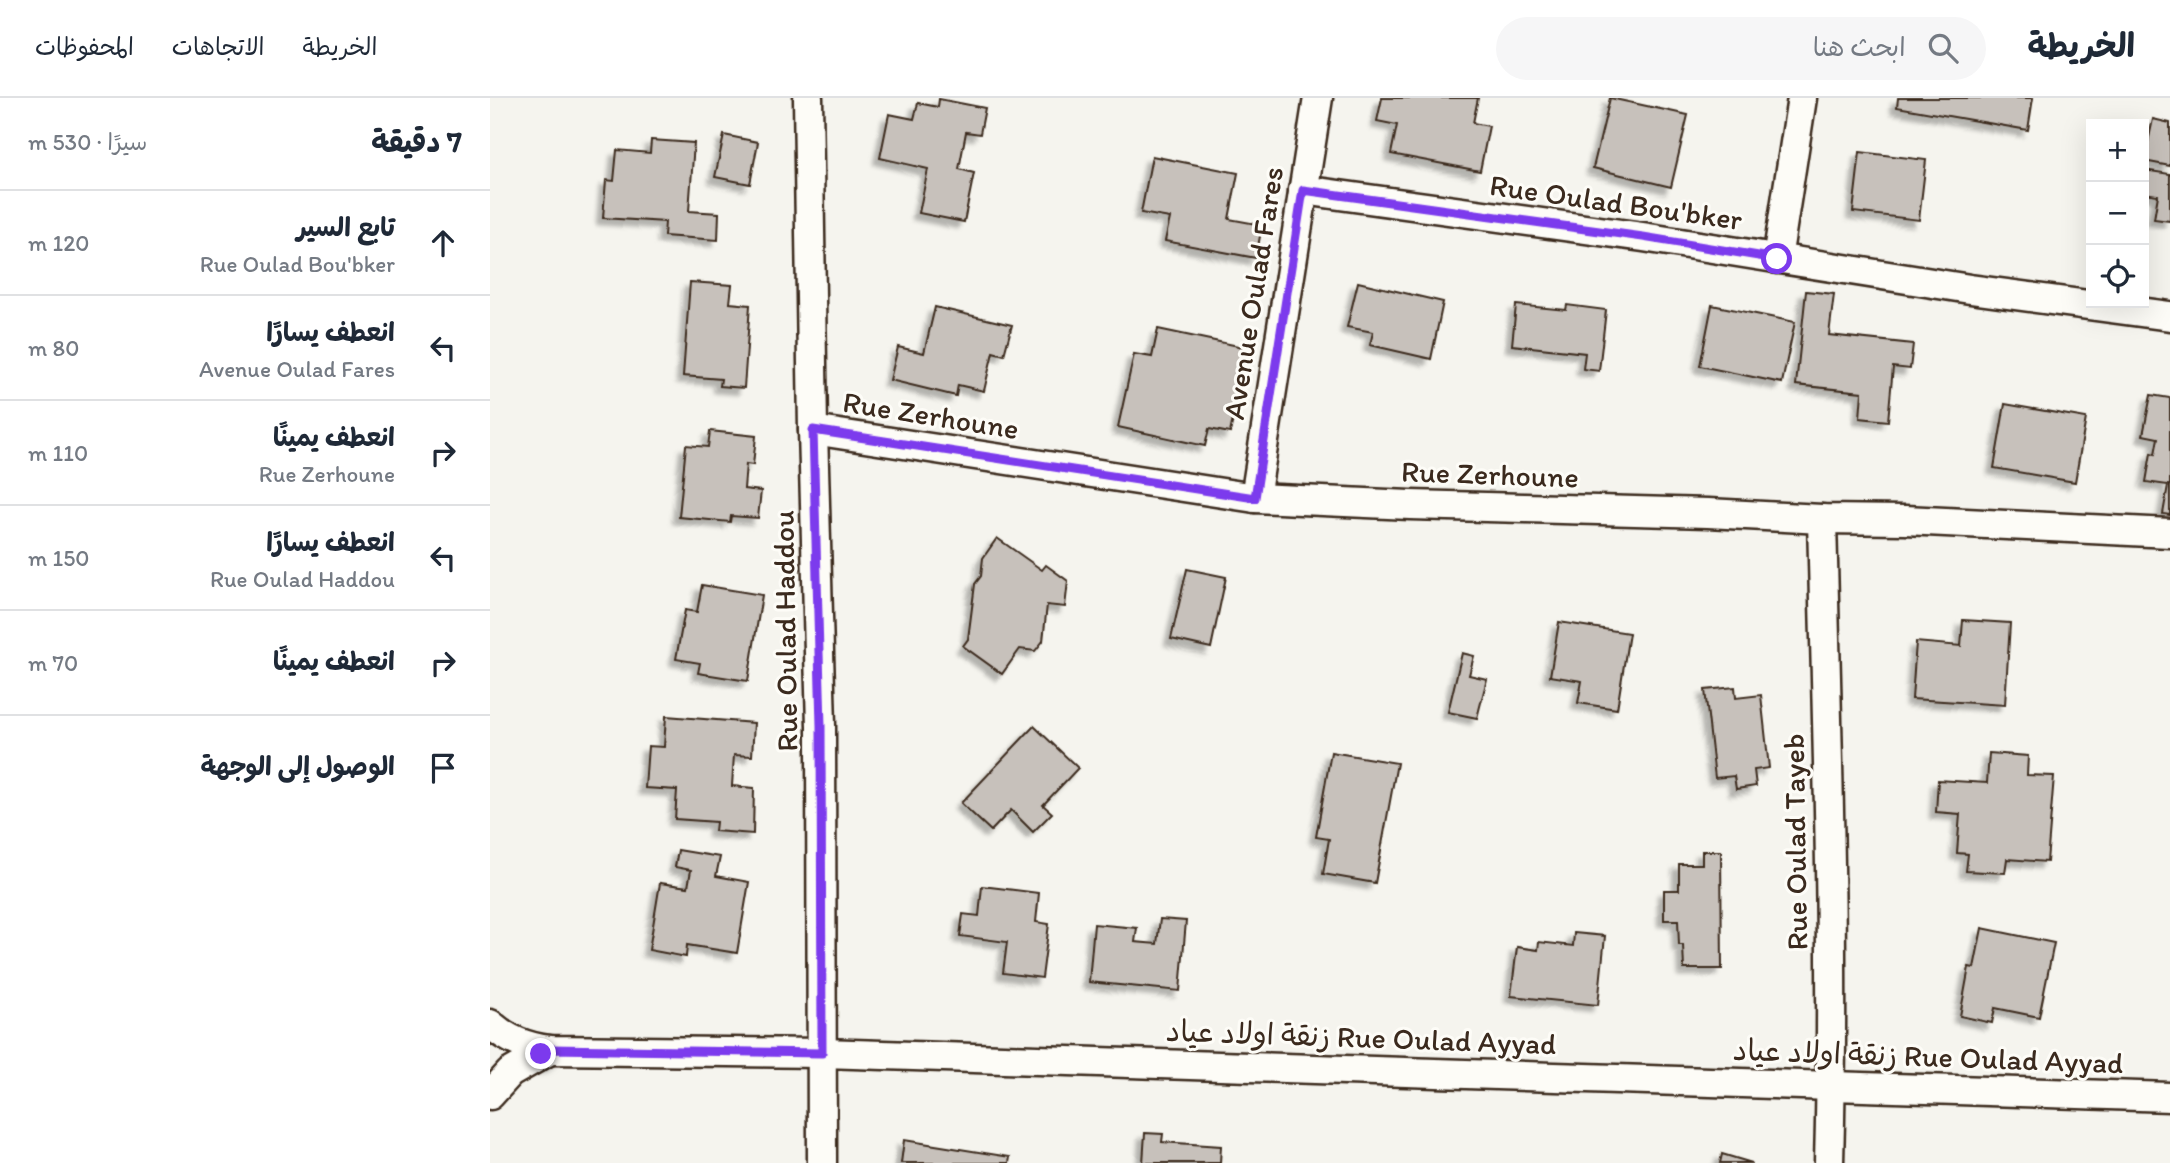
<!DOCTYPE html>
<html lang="ar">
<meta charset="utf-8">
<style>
body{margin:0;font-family:Itim,"Playpen Sans Arabic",sans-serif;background:#f6f6f7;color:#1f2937;direction:rtl}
.controls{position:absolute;right:21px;top:21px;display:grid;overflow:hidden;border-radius:0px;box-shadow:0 7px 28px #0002}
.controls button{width:63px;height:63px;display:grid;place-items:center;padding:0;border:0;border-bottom:2px solid #e0e1e3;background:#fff;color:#1f2937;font:35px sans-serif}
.stop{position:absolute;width:21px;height:21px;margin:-16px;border:5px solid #7c3aed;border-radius:50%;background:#fff}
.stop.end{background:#7c3aed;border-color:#fff;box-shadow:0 2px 7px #0008}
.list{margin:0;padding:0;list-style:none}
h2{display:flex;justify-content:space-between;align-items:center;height:91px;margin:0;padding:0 28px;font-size:30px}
h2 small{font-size:23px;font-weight:400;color:#747a83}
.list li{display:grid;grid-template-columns:46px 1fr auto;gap:21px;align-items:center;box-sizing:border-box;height:105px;padding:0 28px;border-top:2px solid #e0e1e3}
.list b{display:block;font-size:26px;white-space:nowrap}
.list p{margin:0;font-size:23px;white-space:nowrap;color:#747a83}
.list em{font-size:23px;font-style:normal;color:#747a83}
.icon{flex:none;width:38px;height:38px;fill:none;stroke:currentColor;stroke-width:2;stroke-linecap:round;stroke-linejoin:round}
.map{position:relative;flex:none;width:1680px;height:1065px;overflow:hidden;direction:ltr}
header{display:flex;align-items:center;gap:42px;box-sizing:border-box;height:98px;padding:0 35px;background:#fff;border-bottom:2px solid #e0e1e3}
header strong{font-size:33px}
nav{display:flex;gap:38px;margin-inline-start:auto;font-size:24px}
.search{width:490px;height:63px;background:#f6f6f7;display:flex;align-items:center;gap:18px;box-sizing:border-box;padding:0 24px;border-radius:38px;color:#747a83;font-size:26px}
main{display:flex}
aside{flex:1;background:#fff}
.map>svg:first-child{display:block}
.building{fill:#c7c1bb;stroke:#3b2a1e;stroke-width:2;filter:url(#shadow)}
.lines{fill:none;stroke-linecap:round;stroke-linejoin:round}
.street-casing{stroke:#3b2a1e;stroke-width:33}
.street{stroke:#fdfcf7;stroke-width:28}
.route{stroke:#7c3aed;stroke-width:9}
.labels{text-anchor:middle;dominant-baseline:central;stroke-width:6;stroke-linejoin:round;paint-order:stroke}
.street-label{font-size:30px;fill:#3b2a1e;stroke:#fdfcf7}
</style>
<header>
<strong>الخريطة</strong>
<div class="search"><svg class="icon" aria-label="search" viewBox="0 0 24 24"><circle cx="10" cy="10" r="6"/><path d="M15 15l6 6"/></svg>ابحث هنا</div>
<nav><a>الخريطة</a><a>الاتجاهات</a><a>المحفوظات</a></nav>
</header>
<main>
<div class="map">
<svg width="1680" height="1065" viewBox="0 0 1680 1065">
<defs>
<filter id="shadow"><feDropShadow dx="-6" dy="6" stdDeviation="2" flood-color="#0004"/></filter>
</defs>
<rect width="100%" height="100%" fill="#f5f4ee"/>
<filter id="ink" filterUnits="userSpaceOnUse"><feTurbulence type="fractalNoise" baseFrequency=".0143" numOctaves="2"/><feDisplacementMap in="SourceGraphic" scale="14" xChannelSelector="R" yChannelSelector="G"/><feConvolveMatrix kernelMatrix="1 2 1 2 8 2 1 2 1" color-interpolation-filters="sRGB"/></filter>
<g filter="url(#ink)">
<g class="building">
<polygon points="892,0 988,0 983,25 999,28 990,73 901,56 907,27 887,23"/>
<polygon points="1120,0 1198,17 1181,89 1103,70"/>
<polygon points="1408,0 1543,0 1538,32 1407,9"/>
<polygon points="449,1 495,10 490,36 476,34 469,71 484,75 474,124 429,115 438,71 390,60 399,16 424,21 428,5 448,9"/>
<polygon points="1663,21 1680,25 1680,68 1654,63"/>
<polygon points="234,37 268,44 260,86 225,79"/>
<polygon points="161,42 204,45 199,113 229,115 228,142 174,138 175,124 113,120 116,82 124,83 127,52 160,55"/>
<polygon points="1370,54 1436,62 1429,122 1363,114"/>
<polygon points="662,58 748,75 739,121 772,127 766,160 675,143 680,120 651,115"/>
<polygon points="1654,72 1680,76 1680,123 1664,121 1668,97 1654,95"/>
<polygon points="200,184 242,187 240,205 260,207 254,290 230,288 231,281 193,278"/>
<polygon points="868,184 953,204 941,261 880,247 883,234 857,229"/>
<polygon points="1316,193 1344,196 1339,237 1423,246 1420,271 1403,269 1398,323 1370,320 1372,294 1306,287"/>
<polygon points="1026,207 1076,212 1077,207 1116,212 1109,273 1093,271 1095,255 1022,247"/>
<polygon points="1222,207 1305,224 1292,285 1210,268"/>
<polygon points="445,209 522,227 514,257 503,254 494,293 468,287 466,298 400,282 408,249 434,255"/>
<polygon points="668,231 758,250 740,335 719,331 715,348 628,329 644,256 662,259"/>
<polygon points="1661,297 1680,300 1680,417 1673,416 1678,387 1656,384 1661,355 1665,356 1668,340 1653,337"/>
<polygon points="1515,306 1596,320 1585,384 1504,370"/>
<polygon points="220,333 266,338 263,367 256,366 254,391 271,393 268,420 241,418 240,424 189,419 196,347 218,349"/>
<polygon points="507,440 552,472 556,467 578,483 575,509 557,507 553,543 545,553 530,551 512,576 473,548 478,541 485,486 491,478 493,460"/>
<polygon points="697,471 736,479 721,550 681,541"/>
<polygon points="212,487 272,497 258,583 208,575 210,565 186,561 195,512 207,514"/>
<polygon points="1473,522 1520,525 1515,607 1422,601 1426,544 1471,548"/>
<polygon points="1069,524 1139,535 1127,611 1088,605 1092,583 1060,578"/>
<polygon points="972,555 984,558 979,577 997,581 987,620 958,614"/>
<polygon points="1245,589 1246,600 1271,597 1279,670 1264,672 1266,688 1246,691 1244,678 1225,680 1215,592"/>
<polygon points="176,618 264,625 262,658 244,657 242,688 264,690 263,736 225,733 226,724 185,721 187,692 155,690 158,648 174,649"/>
<polygon points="544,628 588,670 553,707 562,715 543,734 521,712 501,733 471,705"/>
<polygon points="841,654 907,665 885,785 833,776 839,741 826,739"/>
<polygon points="1499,655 1538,658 1537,677 1564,678 1557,764 1517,761 1515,775 1476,773 1478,756 1467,755 1470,716 1446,714 1448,682 1497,685"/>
<polygon points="188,752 230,759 226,778 259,784 247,855 197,847 196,859 159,852 170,785 198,789 201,772 185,769"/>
<polygon points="1212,753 1231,753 1232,871 1194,871 1193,847 1189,847 1188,822 1174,822 1174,792 1189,792 1189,766 1212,766"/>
<polygon points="492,788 549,795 546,824 559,826 552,880 513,875 517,844 470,838 473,816 489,818"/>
<polygon points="670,821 696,823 690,893 599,884 604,826 647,830 645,844 667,846"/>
<polygon points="1492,830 1564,845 1549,919 1505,910 1502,925 1470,918 1479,869 1484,870"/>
<polygon points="1084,835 1115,838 1108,907 1021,898 1027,849 1048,852 1049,844 1083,848"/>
<polygon points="655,1035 673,1036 672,1044 731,1048 730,1065 653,1065"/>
<polygon points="414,1042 520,1059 519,1065 411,1065"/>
<polygon points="1232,1056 1262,1065 1230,1065"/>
</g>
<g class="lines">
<defs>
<g id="street">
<polyline points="318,0 323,332 331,628 332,1065"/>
<polyline points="813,92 1153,139 1480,191 1680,218"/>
<polyline points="1287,161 1312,0"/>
<polyline points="323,332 765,400 920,407 1218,415 1332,421 1415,422 1680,435"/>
<polyline points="765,400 828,0"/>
<path d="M1332,421C1337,635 1345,851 1339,1065"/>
<path d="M0,926C18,942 36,949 60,952L333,955L1680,999"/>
<polyline points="0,997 20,975 60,952"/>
</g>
</defs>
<use href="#street" class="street-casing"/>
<use href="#street" class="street"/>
</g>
</g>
<g class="lines" filter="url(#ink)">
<polyline class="route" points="51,956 60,951 332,955 331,628 323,332 765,400 813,92 1153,139 1287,161"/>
</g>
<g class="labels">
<g class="street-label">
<text transform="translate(1126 104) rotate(8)">Rue Oulad Bou'bker</text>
<text transform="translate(763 195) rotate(-81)">Avenue Oulad Fares</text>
<text transform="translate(441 317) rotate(9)">Rue Zerhoune</text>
<text transform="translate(1000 376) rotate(2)">Rue Zerhoune</text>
<text transform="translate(295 533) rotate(-91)">Rue Oulad Haddou</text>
<text transform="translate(1305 744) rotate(-91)">Rue Oulad Tayeb</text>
<text transform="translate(871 939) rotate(2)">زنقة اولاد عياد Rue Oulad Ayyad</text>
<text transform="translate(1438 958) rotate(2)">زنقة اولاد عياد Rue Oulad Ayyad</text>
</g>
</g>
</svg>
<div class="controls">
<button>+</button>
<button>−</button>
<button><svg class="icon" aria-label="locate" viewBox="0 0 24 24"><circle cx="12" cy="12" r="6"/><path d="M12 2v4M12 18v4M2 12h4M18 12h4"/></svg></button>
</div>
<div class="stop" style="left:1287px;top:161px"></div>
<div class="stop end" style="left:51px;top:956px"></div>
</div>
<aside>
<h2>7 دقيقة<small>سيرًا · 530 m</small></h2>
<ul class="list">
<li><svg class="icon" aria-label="ahead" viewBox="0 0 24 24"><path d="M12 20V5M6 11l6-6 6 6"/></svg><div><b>تابع السير</b><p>Rue Oulad Bou'bker</p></div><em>120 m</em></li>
<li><svg class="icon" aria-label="left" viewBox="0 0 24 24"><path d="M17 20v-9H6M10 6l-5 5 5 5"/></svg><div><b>انعطف يسارًا</b><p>Avenue Oulad Fares</p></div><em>80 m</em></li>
<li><svg class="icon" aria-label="right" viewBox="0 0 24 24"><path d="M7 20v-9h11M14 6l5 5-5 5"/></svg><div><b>انعطف يمينًا</b><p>Rue Zerhoune</p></div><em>110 m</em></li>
<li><svg class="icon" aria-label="left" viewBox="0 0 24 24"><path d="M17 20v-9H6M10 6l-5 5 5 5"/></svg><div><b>انعطف يسارًا</b><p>Rue Oulad Haddou</p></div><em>150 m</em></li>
<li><svg class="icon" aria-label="right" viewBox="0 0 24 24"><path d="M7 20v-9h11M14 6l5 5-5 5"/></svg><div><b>انعطف يمينًا</b></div><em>70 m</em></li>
<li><svg class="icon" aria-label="arrive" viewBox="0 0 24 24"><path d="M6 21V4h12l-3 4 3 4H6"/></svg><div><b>الوصول إلى الوجهة</b></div></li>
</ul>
</aside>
</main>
